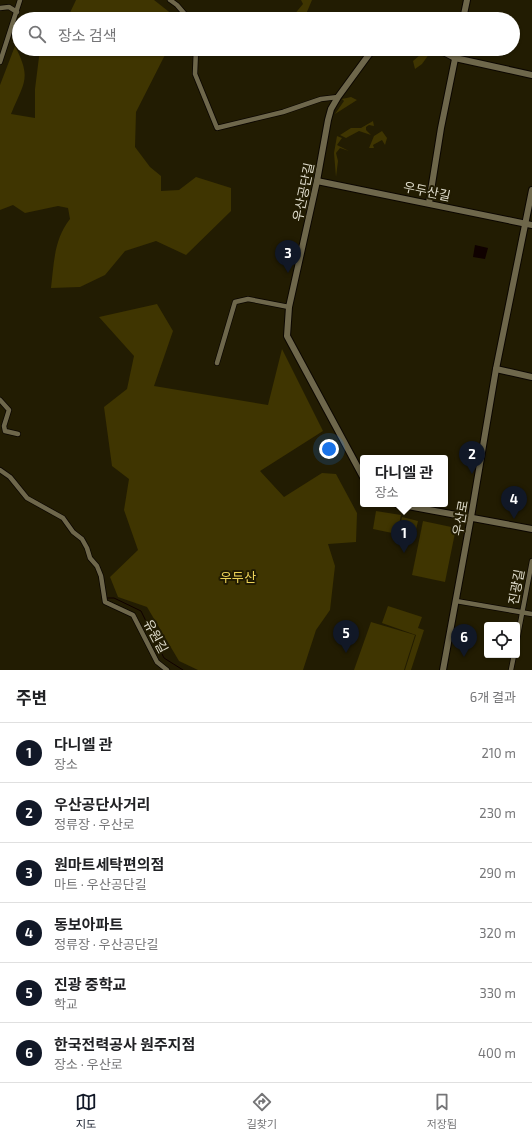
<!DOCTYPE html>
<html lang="ko">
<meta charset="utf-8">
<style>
body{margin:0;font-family:"Exo 2","Noto Sans KR",sans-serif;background:#f6f6f6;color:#202124}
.controls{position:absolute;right:12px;bottom:12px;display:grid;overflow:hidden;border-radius:4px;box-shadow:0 1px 3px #0004}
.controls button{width:36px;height:36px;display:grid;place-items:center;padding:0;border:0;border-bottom:1px solid #e0e0e0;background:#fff;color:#202124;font:20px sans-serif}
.you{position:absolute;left:329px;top:449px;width:14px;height:14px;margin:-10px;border:3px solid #fff;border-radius:50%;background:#1a73e8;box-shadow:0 0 0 6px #1a73e833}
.badge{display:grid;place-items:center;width:26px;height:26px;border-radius:50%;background:#111827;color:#fff;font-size:13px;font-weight:700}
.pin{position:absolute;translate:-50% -33px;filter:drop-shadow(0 1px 2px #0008)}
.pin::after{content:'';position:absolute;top:21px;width:14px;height:12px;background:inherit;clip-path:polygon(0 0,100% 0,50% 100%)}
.popup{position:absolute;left:360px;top:455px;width:88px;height:52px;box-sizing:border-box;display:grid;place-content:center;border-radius:4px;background:#fff;filter:drop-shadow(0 1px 3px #0005);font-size:13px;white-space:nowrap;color:#757577}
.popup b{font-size:15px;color:#202124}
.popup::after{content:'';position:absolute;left:50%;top:100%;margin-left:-8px;border:8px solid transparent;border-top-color:#fff}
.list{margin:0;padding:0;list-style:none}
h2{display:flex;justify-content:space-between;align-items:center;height:52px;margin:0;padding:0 16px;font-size:17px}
h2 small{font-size:13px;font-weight:400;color:#757577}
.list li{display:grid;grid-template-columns:26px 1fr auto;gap:12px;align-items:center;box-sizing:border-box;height:60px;padding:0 16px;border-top:1px solid #e0e0e0}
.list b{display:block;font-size:15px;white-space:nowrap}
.list p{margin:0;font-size:13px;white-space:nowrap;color:#757577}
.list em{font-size:13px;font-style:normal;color:#757577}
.icon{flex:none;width:22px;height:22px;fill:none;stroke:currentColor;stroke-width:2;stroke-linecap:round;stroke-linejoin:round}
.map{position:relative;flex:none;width:532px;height:670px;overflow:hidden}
.search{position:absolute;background:#fff;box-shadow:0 1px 3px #0004;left:12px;right:12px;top:12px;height:44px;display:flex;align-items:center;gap:10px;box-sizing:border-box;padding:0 14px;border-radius:22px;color:#757577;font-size:15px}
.sheet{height:412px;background:#fff}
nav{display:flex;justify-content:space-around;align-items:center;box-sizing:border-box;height:56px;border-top:1px solid #e0e0e0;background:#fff;font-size:11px;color:#757577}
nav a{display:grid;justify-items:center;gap:2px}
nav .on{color:#111827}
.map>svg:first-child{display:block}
.green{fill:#3f3501}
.water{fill:#100100}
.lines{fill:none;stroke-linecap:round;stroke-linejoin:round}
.stream{stroke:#100100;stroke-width:1}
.street-casing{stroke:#0b0600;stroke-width:6}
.secondary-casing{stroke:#0b0600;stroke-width:8}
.street{stroke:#6e674b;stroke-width:4.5}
.secondary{stroke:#6e674b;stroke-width:6}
.labels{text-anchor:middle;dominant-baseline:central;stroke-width:4;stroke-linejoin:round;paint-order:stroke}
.street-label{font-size:13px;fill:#e0ddcd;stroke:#221c02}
.park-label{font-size:13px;fill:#ecd157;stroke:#221c02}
</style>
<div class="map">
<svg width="532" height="670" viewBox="0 0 532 670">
<rect width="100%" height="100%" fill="#221c02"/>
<g class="green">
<polygon points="76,0 154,0 173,15 173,19 67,19"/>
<polygon points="301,0 312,0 304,19 283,19 288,13 293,16 303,4"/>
<path d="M15,46C32,79 24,82 11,114L35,118V89L40,49H168L136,112L135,147L150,167L161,176V191L179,190L196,177L231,188V211L186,255L156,241L125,251L105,275L80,287L51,288C54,263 54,239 70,219L68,208L58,206L25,213L13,205L0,210V85Z"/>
<polygon points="427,49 432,50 422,64 415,69 413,61"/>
<polygon points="351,97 357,100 335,114 344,101 342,99"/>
<polygon points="373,121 374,126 369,125 366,127 366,130 371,135 359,131 346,138 340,135 351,128 361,128"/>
<polygon points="382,131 387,138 385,145 382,140 373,145 374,148 369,148 374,136"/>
<polygon points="337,136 342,138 337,145 349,151 340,148 336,153 338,161 336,177 334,153"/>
<polygon points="157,304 173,331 154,386 268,405 282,349 323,431 260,471 284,497 322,473 336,474 357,513 356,542 328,544 335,566 330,610 316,630 303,670 198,670 179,661 147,607 118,597 110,577 138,550 124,510 129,479 112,466 104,407 127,389 134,356 99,317"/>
<polygon points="376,511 401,515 397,534 373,529"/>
<polygon points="402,517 418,521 415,534 399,531"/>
<polygon points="423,521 456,528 445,582 412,575"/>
<polygon points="388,606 422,617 418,628 424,630 411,670 405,670 416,635 382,623"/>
<polygon points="371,622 415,635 404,670 354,670"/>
</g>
<polygon class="water" points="475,245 488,248 485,259 473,257"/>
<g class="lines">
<polyline class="stream" points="107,598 114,598 141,611 164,658 183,670"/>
<defs>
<g id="street">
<polyline points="170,0 177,5 189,19"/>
<polyline points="0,8 9,7 17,12"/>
<polyline points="196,49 195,74 217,128 283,112 321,99 338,97"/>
<polyline points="0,62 20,0"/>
<polyline points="217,363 235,302 248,299 289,307"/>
<polyline points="0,400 9,410 4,426 5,431 18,434"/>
<polyline points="0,470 10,477 27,498 63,518 73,532 82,539 87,548 90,558 97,566 101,576 105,602 133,615 157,662 167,670"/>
<polyline points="456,601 532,614"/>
<polyline points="517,640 532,561"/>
<polyline points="511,670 514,655"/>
</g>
<g id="secondary">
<polyline points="463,19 467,0"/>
<polyline points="438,49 455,58 532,75"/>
<polyline points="317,181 532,225"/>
<polyline points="429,203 441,128 457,49"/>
<polyline points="496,369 532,377"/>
<polyline points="363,477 287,336 289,307 317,181 328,120 331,109 338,97 373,49"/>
<polyline points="397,504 532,529"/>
<polyline points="443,670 471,517 496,369 532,190"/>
</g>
</defs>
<use href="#street" class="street-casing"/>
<use href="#secondary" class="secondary-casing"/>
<use href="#street" class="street"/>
<use href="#secondary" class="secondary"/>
</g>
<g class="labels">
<g class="street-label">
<text transform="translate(427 191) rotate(12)">우두산길</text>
<text transform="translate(303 192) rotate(-78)">우산공단길</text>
<text transform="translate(460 518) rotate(-80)">우산로</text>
<text transform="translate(516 587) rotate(-79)">진광길</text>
<text transform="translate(156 636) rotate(62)">유원길</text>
</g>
<g class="park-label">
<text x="238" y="577">우두산</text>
</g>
</g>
</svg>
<div class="controls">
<button><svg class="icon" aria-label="locate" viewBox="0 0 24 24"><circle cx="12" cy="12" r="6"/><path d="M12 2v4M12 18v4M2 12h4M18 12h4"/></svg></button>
</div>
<div class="you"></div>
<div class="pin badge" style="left:404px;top:553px">1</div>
<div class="popup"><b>다니엘 관</b>장소</div>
<div class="pin badge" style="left:472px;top:474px">2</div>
<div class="pin badge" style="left:288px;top:273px">3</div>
<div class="pin badge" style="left:514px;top:519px">4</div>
<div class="pin badge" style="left:346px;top:653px">5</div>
<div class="pin badge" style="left:464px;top:657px">6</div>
<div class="search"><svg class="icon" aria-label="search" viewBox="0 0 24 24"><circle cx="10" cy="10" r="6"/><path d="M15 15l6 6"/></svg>장소 검색</div>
</div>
<section class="sheet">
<h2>주변<small>6개 결과</small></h2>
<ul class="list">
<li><span class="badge">1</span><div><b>다니엘 관</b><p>장소</p></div><em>210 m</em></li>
<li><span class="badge">2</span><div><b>우산공단사거리</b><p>정류장 · 우산로</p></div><em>230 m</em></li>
<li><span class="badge">3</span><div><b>원마트세탁편의점</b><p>마트 · 우산공단길</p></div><em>290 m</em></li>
<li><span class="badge">4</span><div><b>동보아파트</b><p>정류장 · 우산공단길</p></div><em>320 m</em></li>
<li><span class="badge">5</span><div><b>진광 중학교</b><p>학교</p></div><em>330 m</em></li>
<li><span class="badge">6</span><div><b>한국전력공사 원주지점</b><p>장소 · 우산로</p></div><em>400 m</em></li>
</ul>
</section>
<nav>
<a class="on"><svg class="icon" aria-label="map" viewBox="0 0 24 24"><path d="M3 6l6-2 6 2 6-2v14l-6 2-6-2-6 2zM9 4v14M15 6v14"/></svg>지도</a>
<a><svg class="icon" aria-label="directions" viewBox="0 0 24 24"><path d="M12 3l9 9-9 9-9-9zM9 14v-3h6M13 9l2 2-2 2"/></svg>길찾기</a>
<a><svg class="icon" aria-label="saved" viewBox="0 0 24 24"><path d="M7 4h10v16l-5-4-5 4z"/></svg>저장됨</a>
</nav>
